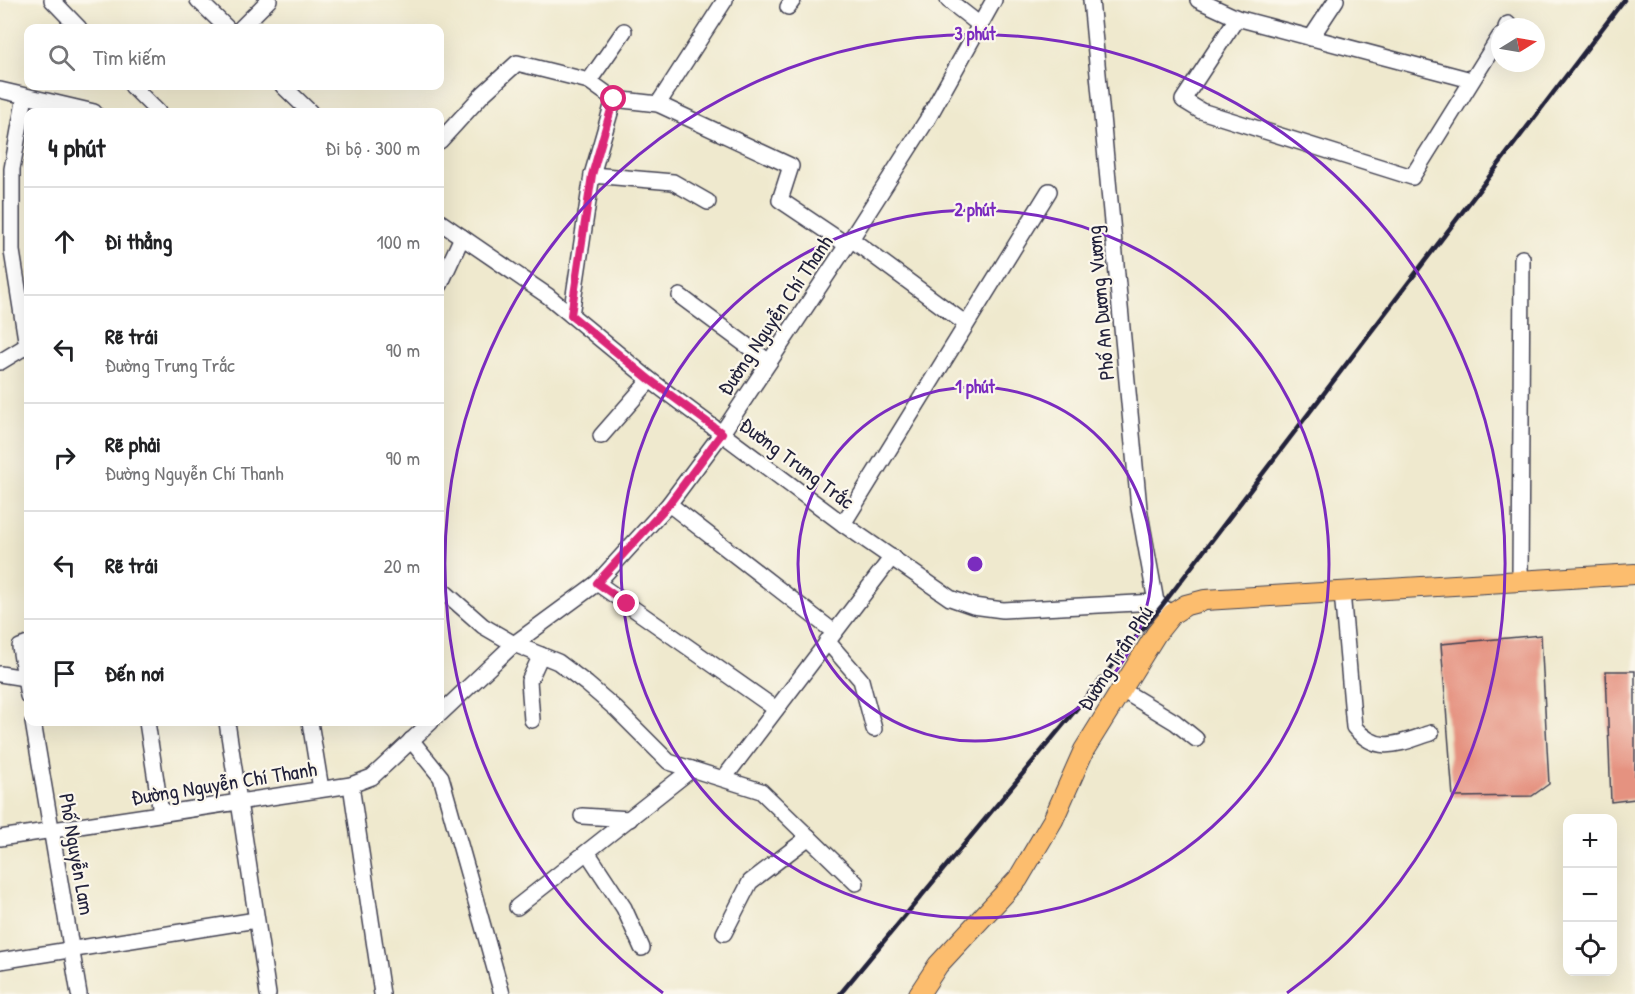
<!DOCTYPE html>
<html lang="vi">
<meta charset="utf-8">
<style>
body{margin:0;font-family:"Patrick Hand",sans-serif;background:#f6f6f6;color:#202124}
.controls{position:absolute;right:18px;bottom:18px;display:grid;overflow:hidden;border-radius:12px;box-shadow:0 6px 24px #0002}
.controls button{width:54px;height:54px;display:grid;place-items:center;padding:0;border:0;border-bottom:2px solid #e0e0e0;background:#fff;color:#202124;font:30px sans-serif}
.compass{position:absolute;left:1491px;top:18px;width:54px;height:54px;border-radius:50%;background:#fff;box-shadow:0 6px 24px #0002;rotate:79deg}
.stop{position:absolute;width:18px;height:18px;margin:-14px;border:4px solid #db2777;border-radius:50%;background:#fff}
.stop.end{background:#db2777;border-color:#fff;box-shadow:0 2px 6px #0008}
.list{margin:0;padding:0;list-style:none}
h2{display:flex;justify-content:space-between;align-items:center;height:78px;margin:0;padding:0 24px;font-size:26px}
h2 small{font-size:20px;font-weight:400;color:#757577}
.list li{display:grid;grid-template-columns:39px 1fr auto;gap:18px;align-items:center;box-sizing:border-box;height:108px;padding:0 24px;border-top:2px solid #e0e0e0}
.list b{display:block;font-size:22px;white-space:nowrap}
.list p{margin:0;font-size:20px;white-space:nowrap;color:#757577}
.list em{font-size:20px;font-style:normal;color:#757577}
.icon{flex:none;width:33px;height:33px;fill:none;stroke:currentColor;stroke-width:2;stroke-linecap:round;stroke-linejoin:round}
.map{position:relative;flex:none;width:1635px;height:994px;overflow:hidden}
.search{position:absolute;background:#fff;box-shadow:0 6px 24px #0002;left:24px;top:24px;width:420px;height:66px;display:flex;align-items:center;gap:15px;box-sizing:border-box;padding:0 21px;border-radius:12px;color:#757577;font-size:22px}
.panel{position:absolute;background:#fff;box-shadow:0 6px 24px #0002;left:24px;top:108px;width:420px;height:618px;border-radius:12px}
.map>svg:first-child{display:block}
.building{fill:#e59280}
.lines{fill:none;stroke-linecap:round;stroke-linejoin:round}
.minor-casing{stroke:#414051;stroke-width:18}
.major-casing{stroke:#414051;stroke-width:22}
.minor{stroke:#fff;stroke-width:15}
.major{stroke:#fcbd6e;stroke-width:20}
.rail{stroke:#22223b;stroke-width:4.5}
.route{stroke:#db2777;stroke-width:8}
.ring{fill:none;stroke:#7b2cbf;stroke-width:3}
.labels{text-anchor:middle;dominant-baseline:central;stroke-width:4.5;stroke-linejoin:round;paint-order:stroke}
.street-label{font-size:21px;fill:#22223b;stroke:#fbf7ec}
.centre{fill:#7b2cbf;stroke:#fbf7ec;stroke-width:3}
.ring-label{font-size:18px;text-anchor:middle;font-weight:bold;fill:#7b2cbf;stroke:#fbf7ec;stroke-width:4.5;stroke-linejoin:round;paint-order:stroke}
</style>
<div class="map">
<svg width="1635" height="994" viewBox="0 0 1635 994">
<rect width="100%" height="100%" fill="#fbf7ec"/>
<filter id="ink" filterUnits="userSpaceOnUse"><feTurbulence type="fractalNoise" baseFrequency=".0167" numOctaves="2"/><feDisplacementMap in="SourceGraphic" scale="12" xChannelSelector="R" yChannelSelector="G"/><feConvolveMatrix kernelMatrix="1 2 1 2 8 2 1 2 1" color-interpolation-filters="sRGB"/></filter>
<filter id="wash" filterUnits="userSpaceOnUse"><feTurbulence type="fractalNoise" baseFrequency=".008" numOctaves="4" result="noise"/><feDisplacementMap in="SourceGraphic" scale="24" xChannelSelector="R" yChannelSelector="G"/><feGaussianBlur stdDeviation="1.35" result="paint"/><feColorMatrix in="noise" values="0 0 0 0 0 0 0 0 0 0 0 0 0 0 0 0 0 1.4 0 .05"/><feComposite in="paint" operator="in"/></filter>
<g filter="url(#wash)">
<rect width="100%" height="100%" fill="#efe9ce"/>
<g id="blocks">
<g class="building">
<polygon points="1541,635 1549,784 1532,796 1453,797 1441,644"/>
<polygon points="1606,671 1635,671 1635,799 1611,802"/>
</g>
</g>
</g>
<g filter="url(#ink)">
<use href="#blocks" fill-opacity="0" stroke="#414051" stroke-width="1.5"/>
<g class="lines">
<defs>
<g id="minor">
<polyline points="52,0 79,28"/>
<polyline points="198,0 227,28"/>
<polyline points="948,0 980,25"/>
<polyline points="1091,0 1139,508 1156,602"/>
<polyline points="1198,0 1237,18 1471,80"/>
<polyline points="788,7 793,0"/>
<polyline points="1237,18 1183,100 1201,111 1412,177 1500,36"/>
<polyline points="1506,27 1508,24"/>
<polyline points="241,28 269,0"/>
<polyline points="1311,38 1336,0"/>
<polyline points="589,81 624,31"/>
<polyline points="132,86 158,112"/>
<polyline points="283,86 310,112"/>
<polyline points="0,90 94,112"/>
<polyline points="25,96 12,169 12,251 27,346"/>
<polyline points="658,104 725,0"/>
<polyline points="440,141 483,94 517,63 589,81 614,99"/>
<polyline points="592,175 673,182 708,202"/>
<polyline points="440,222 548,296 650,380 843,524 950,598 973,606 1003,610 1156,602 1172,614"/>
<polyline points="851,239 966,324"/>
<polyline points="440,285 462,237"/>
<polyline points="680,296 769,362"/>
<polyline points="571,315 592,175 614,99 658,104 791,166 780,200 847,245"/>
<polyline points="0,362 28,345"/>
<polyline points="601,436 650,380"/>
<polyline points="669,504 834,632"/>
<polyline points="843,524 1049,191"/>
<polyline points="1520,581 1522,258"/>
<polyline points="597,583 776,709"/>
<polyline points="440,588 483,626 514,644 558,662 587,684 616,709 669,762 761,791 856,883"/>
<path d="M1342,592L1354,727C1378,756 1400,743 1431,733"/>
<polyline points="827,641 861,680 874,729"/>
<polyline points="28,644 20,647 28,696"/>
<polyline points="0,674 25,678"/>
<polyline points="1122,690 1175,722 1196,739"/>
<polyline points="440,714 514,644 597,583 669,504 722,433 851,239 927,120 994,0"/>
<polyline points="532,720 529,681 541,655"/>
<polyline points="33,722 79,994"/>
<polyline points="147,722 161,813"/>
<polyline points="227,722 268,994"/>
<polyline points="310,722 321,789"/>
<polyline points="411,740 441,777 502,994"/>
<polyline points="724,778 892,557"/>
<polyline points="351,785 382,994"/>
<polyline points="582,816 630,819"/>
<polyline points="0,838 351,785 372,777 431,722"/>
<polyline points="587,852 624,908 642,948"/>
<polyline points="517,907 692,769"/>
<polyline points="724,933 750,882 809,837"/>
<polyline points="0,961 256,920"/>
</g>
<polyline id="major" points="919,994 938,965 1018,879 1053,820 1084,750 1156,634 1172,614 1186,605 1205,600 1635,574"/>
</defs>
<use href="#minor" class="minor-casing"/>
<use href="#major" class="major-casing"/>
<use href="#minor" class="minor"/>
<use href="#major" class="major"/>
<polyline class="rail" points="840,994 1161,607 1624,0"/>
</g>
</g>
<g class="lines" filter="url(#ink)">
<polyline class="route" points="614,99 592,175 571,315 650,380 722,433 669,504 597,583 627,604"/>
</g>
<g class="ring">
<circle cx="975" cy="564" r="177"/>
<circle cx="975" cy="564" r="354"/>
<path d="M663 993A530 530 0 1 1 1287 993"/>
</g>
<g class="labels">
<g class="street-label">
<text transform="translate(1100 303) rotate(-95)">Phố An Dương Vương</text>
<text transform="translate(775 315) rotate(-56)">Đường Nguyễn Chí Thanh</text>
<text transform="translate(797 463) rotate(37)">Đường Trưng Trắc</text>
<text transform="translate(1115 658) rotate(-57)">Đường Trần Phú</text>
<text transform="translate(224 783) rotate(-9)">Đường Nguyễn Chí Thanh</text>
<text transform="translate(77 854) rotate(80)">Phố Nguyễn Lam</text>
</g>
</g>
<circle cx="975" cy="564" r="9" class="centre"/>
<g class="ring-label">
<text x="975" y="40">3 phút</text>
<text x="975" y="216">2 phút</text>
<text x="975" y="393">1 phút</text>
</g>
</svg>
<div class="controls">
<button>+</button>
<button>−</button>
<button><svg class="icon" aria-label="locate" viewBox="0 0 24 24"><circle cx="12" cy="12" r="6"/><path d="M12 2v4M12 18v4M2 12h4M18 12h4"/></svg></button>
</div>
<svg class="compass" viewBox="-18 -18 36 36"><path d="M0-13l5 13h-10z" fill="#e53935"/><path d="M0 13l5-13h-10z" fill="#757577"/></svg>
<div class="stop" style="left:614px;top:99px"></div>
<div class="stop end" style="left:627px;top:604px"></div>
<div class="search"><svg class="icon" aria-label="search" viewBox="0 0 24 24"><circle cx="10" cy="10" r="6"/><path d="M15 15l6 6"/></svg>Tìm kiếm</div>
<section class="panel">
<h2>4 phút<small>Đi bộ · 300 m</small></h2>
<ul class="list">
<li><svg class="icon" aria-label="ahead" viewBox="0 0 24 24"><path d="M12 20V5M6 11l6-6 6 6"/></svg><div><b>Đi thẳng</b></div><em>100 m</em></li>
<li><svg class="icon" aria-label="left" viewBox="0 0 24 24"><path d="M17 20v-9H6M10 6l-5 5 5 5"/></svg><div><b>Rẽ trái</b><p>Đường Trưng Trắc</p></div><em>90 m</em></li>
<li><svg class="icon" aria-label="right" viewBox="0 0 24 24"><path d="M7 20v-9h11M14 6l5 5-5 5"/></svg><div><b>Rẽ phải</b><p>Đường Nguyễn Chí Thanh</p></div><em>90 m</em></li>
<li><svg class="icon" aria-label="left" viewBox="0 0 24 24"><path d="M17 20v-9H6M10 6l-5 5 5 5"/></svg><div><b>Rẽ trái</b></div><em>20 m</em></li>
<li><svg class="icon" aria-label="arrive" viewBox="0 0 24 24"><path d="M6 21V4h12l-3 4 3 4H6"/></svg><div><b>Đến nơi</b></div></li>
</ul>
</section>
</div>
